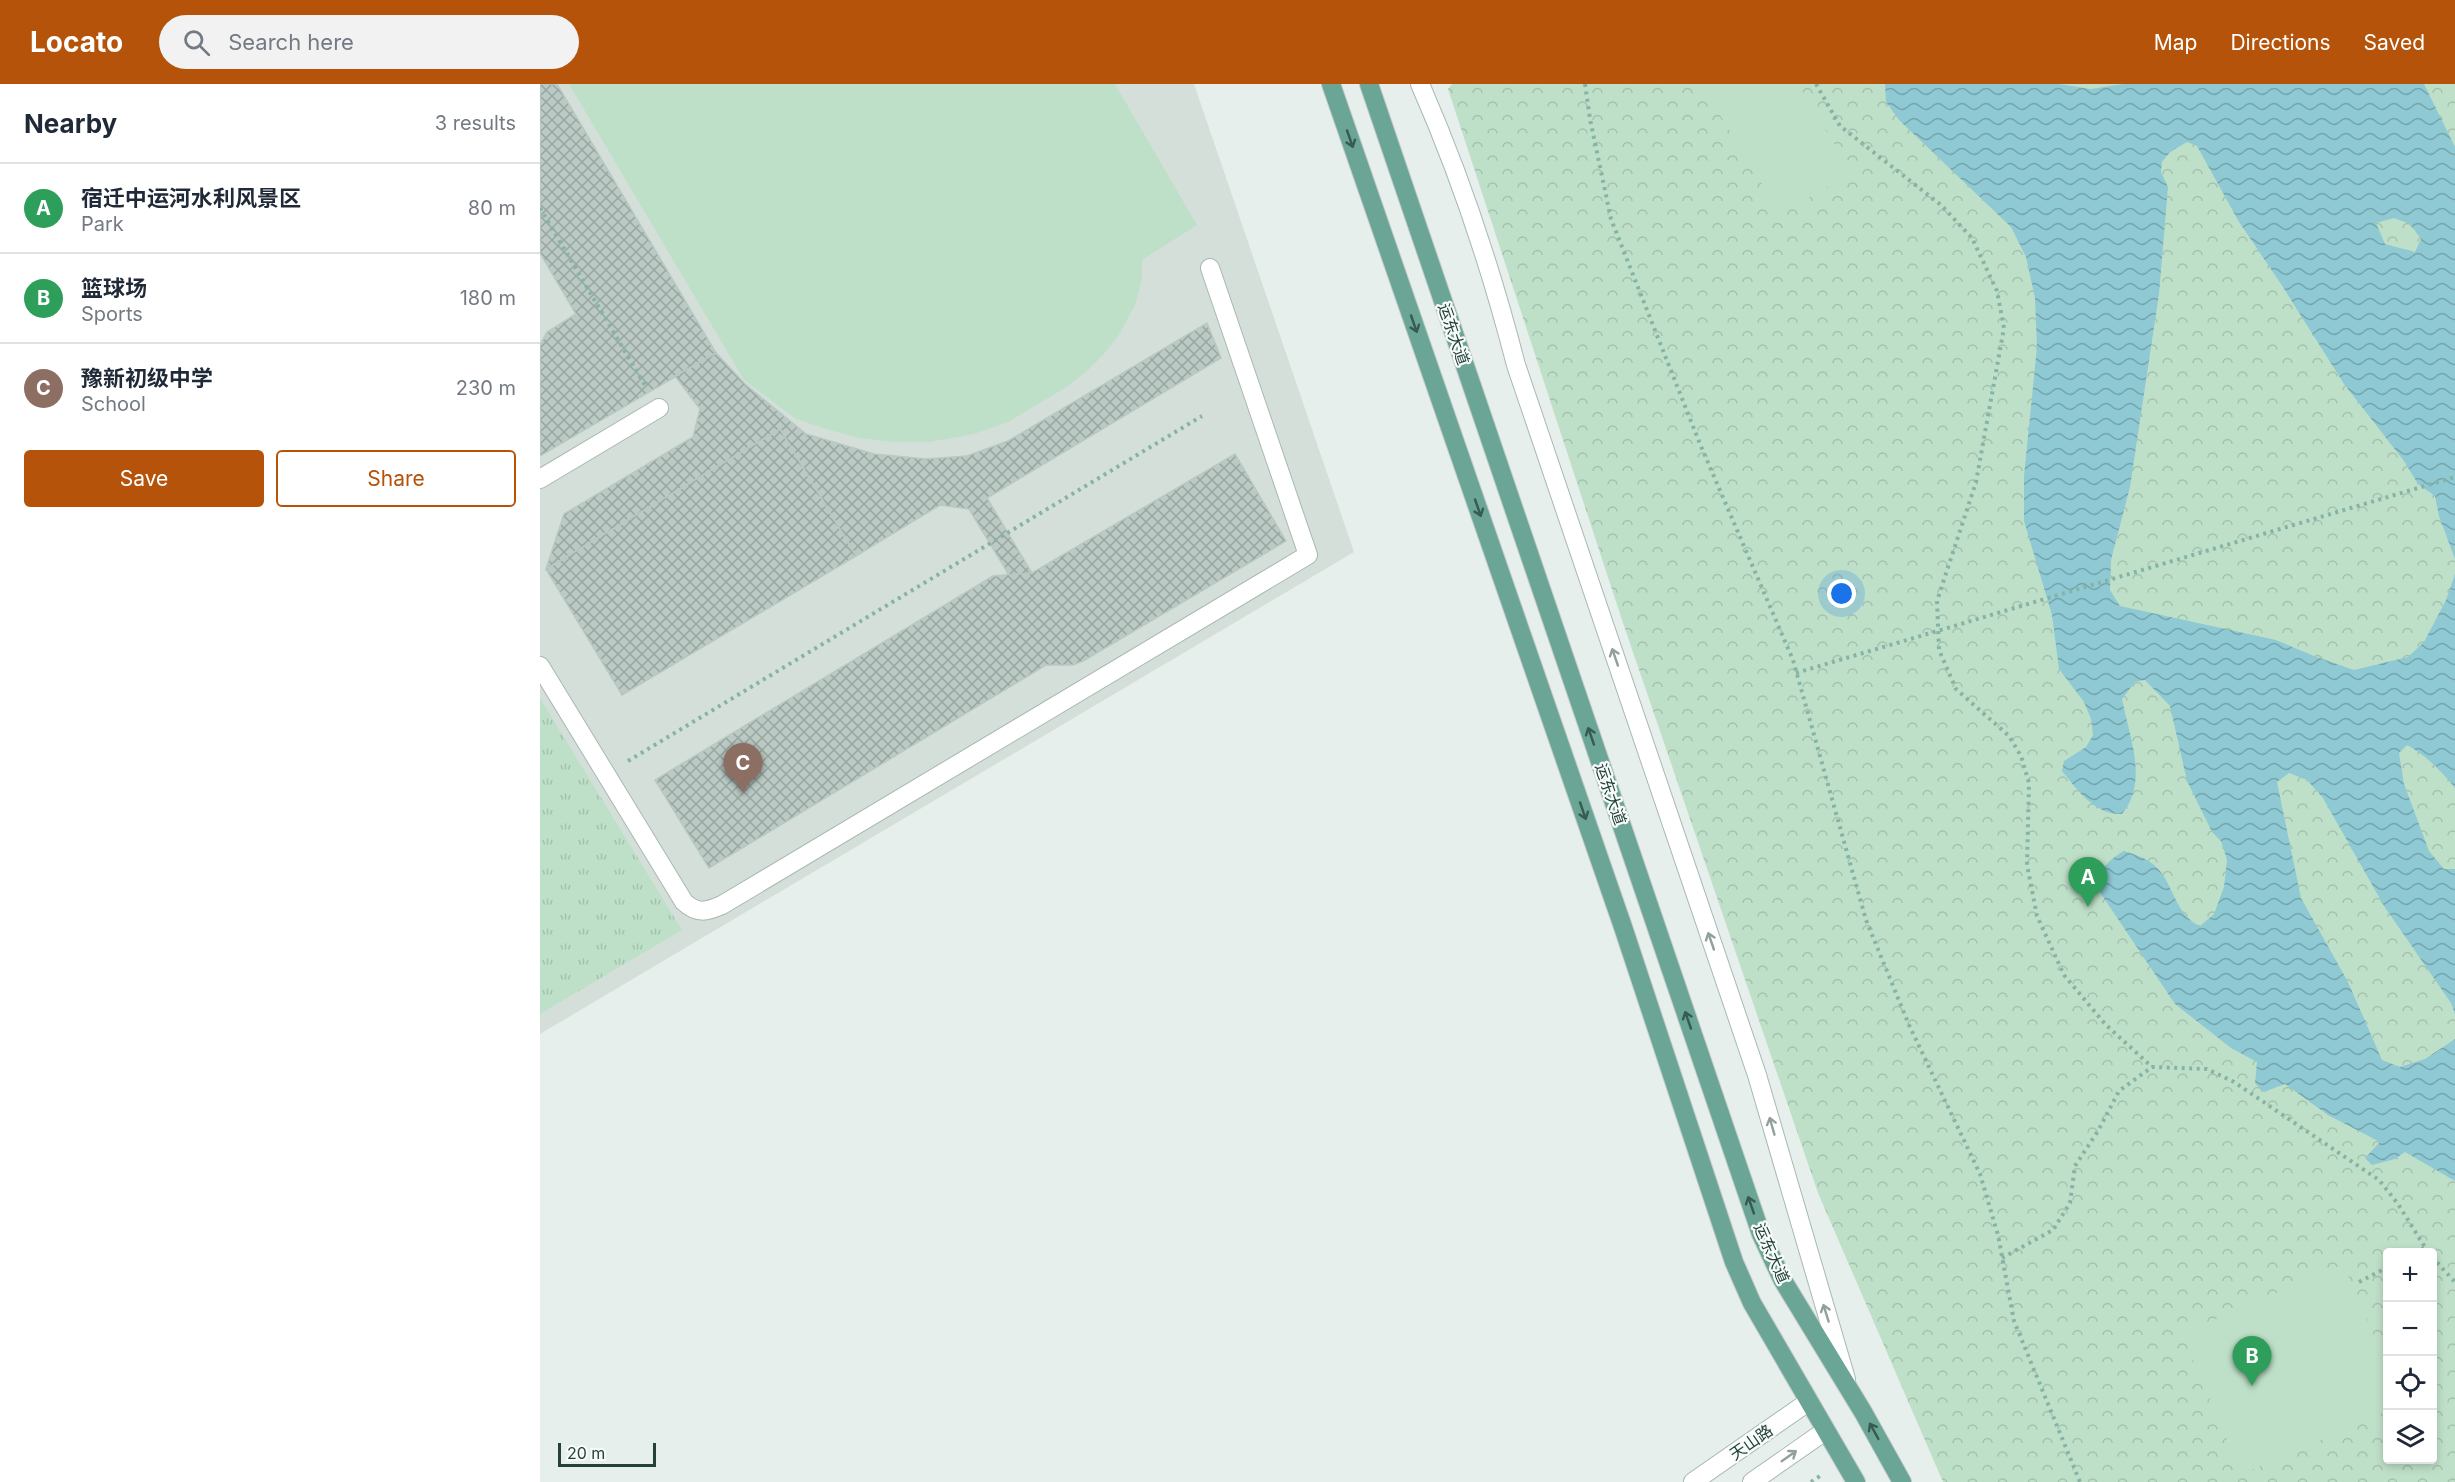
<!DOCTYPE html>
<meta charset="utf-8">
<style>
body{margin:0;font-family:Inter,"Noto Sans SC",sans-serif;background:#f2f2f3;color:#1f2937}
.controls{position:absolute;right:18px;bottom:18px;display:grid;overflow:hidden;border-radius:6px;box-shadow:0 3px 9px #0003}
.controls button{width:54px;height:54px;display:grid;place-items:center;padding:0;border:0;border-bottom:2px solid #e0e1e3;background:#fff;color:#1f2937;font:30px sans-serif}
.scale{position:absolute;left:18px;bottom:15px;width:98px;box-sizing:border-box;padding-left:6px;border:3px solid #24423a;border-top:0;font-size:16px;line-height:21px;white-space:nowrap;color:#24423a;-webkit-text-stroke:4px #f7fbf9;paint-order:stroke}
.you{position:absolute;left:1302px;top:510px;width:21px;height:21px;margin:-15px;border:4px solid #fff;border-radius:50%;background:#1a73e8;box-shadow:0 0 0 9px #1a73e833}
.badge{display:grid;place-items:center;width:39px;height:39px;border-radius:50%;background:#b45309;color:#fff;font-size:20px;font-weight:700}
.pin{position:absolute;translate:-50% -50px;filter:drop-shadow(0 2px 3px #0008)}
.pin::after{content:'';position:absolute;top:32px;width:21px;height:18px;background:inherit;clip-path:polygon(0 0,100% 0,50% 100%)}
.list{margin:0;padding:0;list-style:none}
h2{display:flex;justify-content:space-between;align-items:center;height:78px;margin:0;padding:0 24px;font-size:26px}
h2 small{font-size:20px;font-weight:400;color:#747a83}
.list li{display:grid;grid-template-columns:39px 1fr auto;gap:18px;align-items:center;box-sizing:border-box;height:90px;padding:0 24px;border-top:2px solid #e0e1e3}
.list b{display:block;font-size:22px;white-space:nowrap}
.list p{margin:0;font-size:20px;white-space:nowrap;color:#747a83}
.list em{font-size:20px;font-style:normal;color:#747a83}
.actions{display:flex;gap:12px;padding:18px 24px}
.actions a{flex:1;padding:14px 0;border:2px solid #b45309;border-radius:6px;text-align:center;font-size:21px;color:#b45309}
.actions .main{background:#b45309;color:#fff}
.icon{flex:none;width:33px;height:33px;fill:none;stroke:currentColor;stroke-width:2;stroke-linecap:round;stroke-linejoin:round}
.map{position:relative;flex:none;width:1915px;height:1398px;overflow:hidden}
header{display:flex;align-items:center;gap:36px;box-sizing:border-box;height:84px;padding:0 30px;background:#b45309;color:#fff}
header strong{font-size:28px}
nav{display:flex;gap:33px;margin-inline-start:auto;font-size:21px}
.search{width:420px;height:54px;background:#f2f2f3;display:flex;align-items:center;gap:15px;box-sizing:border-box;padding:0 21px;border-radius:33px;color:#747a83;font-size:22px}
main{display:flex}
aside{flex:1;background:#fff}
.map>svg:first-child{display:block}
.built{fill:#d4dfda}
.grass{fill:url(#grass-tufts)}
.forest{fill:url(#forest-crowns);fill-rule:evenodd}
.pitch{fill:#bfe0c8}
.water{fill:url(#water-waves);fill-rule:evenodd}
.building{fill:url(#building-cross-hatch);stroke:#b8c9c2;stroke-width:1.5}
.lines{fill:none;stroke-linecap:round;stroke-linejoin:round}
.minor-casing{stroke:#a8b8b2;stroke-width:20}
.major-casing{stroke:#c2cac8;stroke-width:20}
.path{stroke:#86b3a5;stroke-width:4;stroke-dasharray:3 4.5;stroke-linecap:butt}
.minor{stroke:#fff;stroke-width:18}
.major{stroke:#6aa596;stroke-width:18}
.oneway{stroke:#365b51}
.oneway2{stroke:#92a09c}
.labels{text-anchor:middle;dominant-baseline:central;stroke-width:4.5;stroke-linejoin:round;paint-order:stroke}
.street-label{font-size:16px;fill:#24423a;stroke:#f7fbf9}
</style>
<header>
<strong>Locato</strong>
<div class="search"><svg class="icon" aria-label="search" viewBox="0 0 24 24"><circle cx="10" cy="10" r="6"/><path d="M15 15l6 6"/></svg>Search here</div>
<nav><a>Map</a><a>Directions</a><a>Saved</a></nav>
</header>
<main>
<aside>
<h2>Nearby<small>3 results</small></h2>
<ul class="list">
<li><span class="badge" style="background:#2e9e5b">A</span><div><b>宿迁中运河水利风景区</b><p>Park</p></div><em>80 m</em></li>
<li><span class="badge" style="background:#2e9e5b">B</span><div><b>篮球场</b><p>Sports</p></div><em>180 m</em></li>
<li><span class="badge" style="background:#8d6e63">C</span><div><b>豫新初级中学</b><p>School</p></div><em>230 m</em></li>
</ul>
<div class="actions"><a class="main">Save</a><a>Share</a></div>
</aside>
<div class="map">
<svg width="1915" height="1398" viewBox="0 0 1915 1398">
<defs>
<pattern id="grass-tufts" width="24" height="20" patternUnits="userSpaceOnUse" patternTransform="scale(1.5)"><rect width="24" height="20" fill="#bfe0c8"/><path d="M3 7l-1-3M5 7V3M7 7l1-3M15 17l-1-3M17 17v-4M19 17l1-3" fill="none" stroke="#a4c1ad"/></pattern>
<pattern id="forest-crowns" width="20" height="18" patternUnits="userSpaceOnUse" patternTransform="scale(1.5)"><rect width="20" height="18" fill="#bfe0c8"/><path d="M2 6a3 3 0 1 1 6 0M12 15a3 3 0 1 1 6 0" fill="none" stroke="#a4c1ad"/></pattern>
<pattern id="water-waves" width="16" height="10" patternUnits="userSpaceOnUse" patternTransform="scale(1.5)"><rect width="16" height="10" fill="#8ec9d4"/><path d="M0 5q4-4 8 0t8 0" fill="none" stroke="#74a5ad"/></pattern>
<pattern id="building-cross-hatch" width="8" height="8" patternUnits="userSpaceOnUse" patternTransform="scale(1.5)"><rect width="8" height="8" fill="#bbcac4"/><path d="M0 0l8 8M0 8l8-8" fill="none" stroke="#98a6a0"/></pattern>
</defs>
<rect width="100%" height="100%" fill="#e6efeb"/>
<polygon class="built" points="0,0 654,0 814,468 0,950"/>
<polygon class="grass" points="0,614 142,846 0,930"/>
<path class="forest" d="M912,0H1915V1398H1403L1278,1109L1082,536L908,5ZM1848,1168H1892V1376H1848Z"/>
<g class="pitch">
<polygon points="29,0 575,0 657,141 602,176 602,195 595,221 579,251 564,270 547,287 525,304 468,338 434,350 389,358 355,358 318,354 286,345 256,335 204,296"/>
<polygon points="1161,0 1258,0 1311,88 1241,131"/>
<polygon points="1803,1180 1847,1283 1847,1327 1702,1390 1642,1250"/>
</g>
<path class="water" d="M1345,0H1519L1551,5L1583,0H1884L1915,63V475L1899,432L1895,412L1878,400L1864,377L1804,300L1741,200L1699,138L1657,62L1647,58L1630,68L1622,78L1621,88L1628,103L1619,210L1590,403L1571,476L1570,506L1580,522L1736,556L1774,572L1814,586L1868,573L1884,558L1906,516L1915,490V704C1901,687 1887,672 1867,661L1859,669L1864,700L1889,767L1904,785H1915V930L1911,919L1844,822L1783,714L1767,696L1749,689L1737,698L1761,814L1808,898L1842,976L1860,983L1885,975L1915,955V1097L1865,1068L1855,1075L1832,1081L1825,1074L1840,1058L1788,1031L1745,1000L1724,1008L1715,999L1717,978L1691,964L1635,920L1555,801C1561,785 1569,775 1584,767C1594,770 1606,774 1614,781C1633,796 1634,831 1660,842L1674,830L1684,803L1687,776L1681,757L1672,748L1647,697L1630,622L1605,596L1595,598L1582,615C1589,652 1609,698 1582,730C1557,732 1537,706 1522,687L1524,677L1546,663L1553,651L1551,635L1544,618L1519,585L1512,531L1484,437V392L1497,263L1495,214L1486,173L1471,143L1359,36L1346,18ZM1854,134L1870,140L1881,155L1875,168L1845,160L1836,139Z"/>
<g class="building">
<polygon points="0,0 17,0 176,269 0,372 0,261 7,248 36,230 0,169"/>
<polygon points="667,239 681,274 447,414 492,489 469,491 429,425 400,421 316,472 240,345 6,485 24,430 153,353 160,325 135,292 176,269 206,301 266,350 334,370 386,375 427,372 468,357"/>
<polygon points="240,345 316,472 82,611 6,485"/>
<polygon points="695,370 746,457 543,577 533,581 506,581 169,784 115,696 453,492 492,489"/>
</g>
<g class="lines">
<defs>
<g id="minor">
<path d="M880,0C920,91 951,184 976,281L1217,991L1306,1295"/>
<polyline points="0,395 119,324"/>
<path d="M0,582L144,818C157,830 166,828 182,821L768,471L670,184"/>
<polyline points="1153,1398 1268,1318"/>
<polyline points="1212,1398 1285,1347"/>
</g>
<g id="major">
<polyline points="791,0 1083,843 1194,1178 1212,1219 1316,1398"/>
<polyline points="829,0 1221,1150 1242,1195 1323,1328 1362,1398"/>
</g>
</defs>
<use href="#minor" class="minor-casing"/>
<use href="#major" class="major-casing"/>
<g class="path">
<polyline points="1045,0 1050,35 1071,135 1160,360 1253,576 1326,836 1369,941 1440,1090 1458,1151 1474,1237 1540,1398"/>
<polyline points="1276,0 1300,42 1401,121 1432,154 1457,207 1464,244 1436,398 1397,517 1399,566 1416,605 1469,652 1481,672 1489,699 1487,781 1497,832 1524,891 1565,940 1612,983"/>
<polyline points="0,124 106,303"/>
<polyline points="1256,589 1915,393"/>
<polyline points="88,677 662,332"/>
<polyline points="1875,1168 1884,1164"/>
<polyline points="1892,1173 1915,1198"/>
<polyline points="1462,1174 1513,1146 1530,1119 1535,1082 1558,1047 1579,1007 1612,983 1667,985 1694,998 1839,1096 1858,1120 1888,1168"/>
<polyline points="1819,1198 1848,1183"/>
<polyline points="1271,1398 1283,1390"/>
</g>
<use href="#minor" class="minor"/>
<use href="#major" class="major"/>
</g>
<defs><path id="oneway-shaft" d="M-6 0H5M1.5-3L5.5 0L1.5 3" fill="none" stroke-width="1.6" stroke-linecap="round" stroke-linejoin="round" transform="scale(1.5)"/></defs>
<g class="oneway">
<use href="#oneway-shaft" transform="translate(810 55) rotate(71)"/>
<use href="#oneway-shaft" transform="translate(874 240) rotate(71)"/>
<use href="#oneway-shaft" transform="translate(938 424) rotate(71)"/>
<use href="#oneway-shaft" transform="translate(1051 652) rotate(-109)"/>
<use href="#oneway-shaft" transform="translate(1043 727) rotate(71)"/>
<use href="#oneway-shaft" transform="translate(1148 936) rotate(-109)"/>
<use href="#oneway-shaft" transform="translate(1211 1121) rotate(-109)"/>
<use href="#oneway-shaft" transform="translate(1334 1347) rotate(-119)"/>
</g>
<g class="oneway2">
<use href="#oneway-shaft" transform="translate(1075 573) rotate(-109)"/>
<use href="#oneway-shaft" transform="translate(1171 857) rotate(-109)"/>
<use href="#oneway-shaft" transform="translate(1232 1042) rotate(-106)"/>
<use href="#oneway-shaft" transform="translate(1286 1229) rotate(-107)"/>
<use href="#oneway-shaft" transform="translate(1249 1372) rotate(-35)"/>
</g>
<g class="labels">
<g class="street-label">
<text transform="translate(914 250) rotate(71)">运东大道</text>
<text transform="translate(1071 710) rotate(71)">运东大道</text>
<text transform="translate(1232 1169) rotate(66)">运东大道</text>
<text transform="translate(1211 1358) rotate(-35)">天山路</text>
</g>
</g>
</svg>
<div class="controls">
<button>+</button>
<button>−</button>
<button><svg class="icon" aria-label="locate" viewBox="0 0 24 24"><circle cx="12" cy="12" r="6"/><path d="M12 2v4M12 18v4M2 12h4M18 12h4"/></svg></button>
<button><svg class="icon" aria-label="layers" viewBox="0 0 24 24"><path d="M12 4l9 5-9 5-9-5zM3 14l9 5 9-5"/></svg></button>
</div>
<div class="scale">20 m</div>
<div class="you"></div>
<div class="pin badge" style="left:1548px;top:823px;background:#2e9e5b">A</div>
<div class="pin badge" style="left:1712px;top:1302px;background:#2e9e5b">B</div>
<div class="pin badge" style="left:203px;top:709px;background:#8d6e63">C</div>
</div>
</main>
